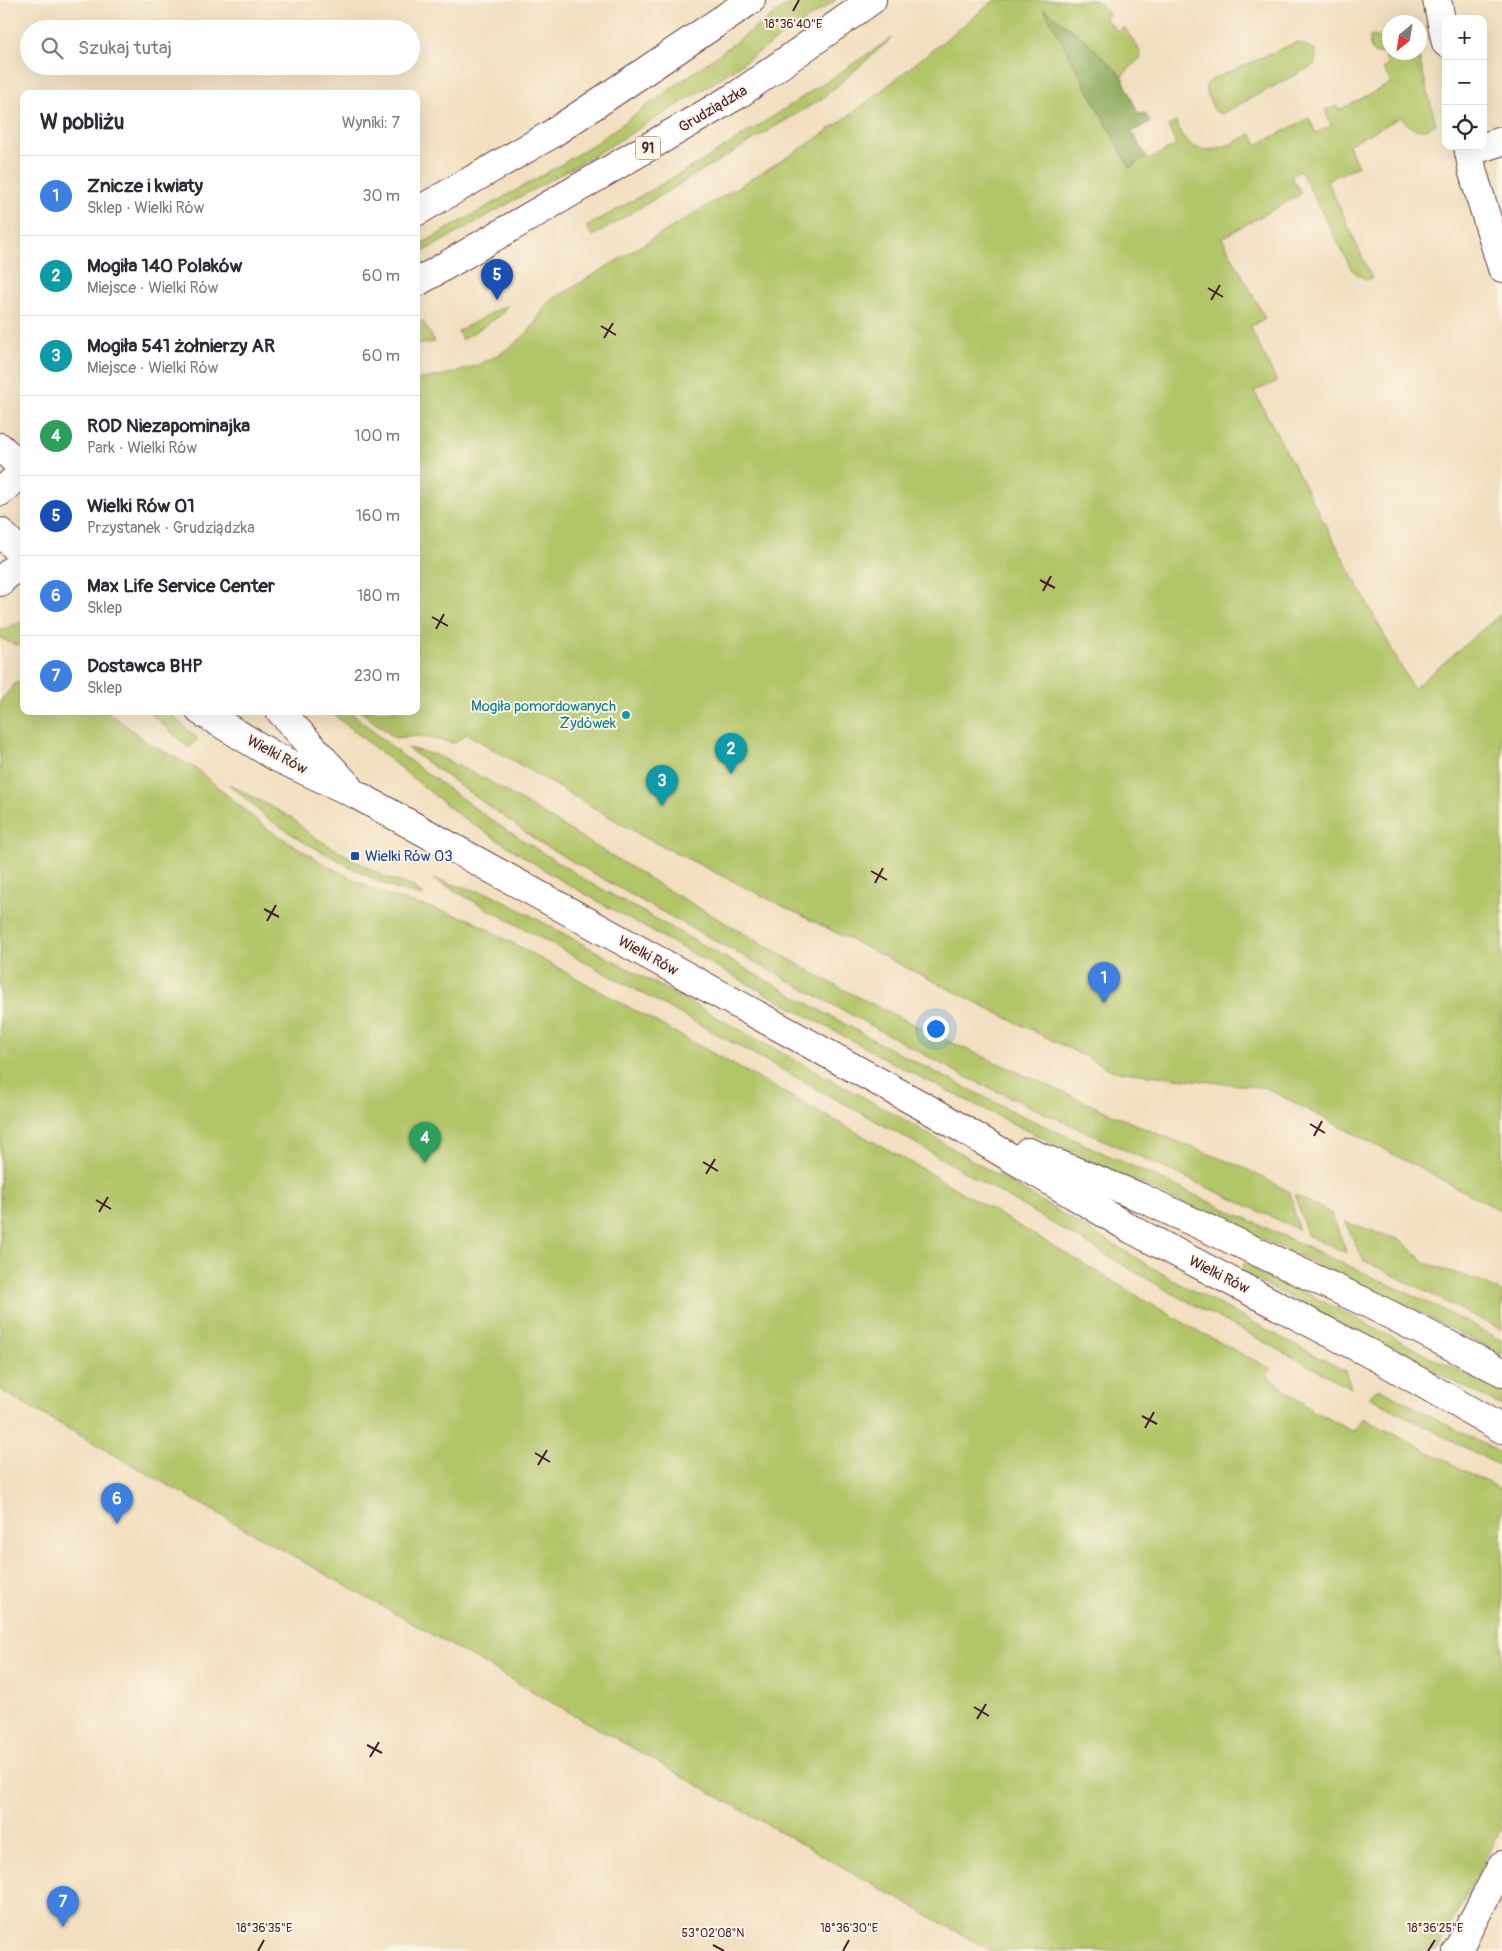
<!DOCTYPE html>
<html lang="pl">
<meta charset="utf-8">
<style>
body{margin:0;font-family:Pangolin,sans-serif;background:#f2f2f3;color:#2b2b33}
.controls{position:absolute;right:15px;top:15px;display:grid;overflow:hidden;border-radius:10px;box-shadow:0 5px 20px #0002}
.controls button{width:45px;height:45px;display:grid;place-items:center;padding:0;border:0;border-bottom:1px solid #e1e1e2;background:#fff;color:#2b2b33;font:25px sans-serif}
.compass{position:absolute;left:1382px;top:15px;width:45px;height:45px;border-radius:50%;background:#fff;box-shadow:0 5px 20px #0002;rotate:210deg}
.you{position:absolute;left:935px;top:1028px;width:18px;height:18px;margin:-12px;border:4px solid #fff;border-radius:50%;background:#1a73e8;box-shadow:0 0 0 8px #1a73e833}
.badge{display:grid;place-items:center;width:32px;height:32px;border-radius:50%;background:#ea580c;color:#fff;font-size:16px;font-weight:700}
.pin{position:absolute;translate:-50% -41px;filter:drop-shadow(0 1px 2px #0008)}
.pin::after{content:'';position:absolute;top:26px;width:18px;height:15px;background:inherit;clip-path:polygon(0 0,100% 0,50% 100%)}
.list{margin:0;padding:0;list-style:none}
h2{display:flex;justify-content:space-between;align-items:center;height:65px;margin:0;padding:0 20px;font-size:21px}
h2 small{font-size:16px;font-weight:400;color:#7c7c81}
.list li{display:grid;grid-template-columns:32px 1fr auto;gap:15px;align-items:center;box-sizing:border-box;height:80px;padding:0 20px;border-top:1px solid #e1e1e2}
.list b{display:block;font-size:19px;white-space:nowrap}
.list p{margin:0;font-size:16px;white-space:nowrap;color:#7c7c81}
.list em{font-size:16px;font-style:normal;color:#7c7c81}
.icon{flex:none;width:28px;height:28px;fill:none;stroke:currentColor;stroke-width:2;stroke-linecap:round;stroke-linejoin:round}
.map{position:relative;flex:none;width:1502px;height:1951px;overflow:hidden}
.search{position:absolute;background:#fff;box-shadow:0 5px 20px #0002;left:20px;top:20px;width:400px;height:55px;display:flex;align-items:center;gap:12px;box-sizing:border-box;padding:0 18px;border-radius:28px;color:#7c7c81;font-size:19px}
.panel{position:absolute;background:#fff;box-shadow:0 5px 20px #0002;left:20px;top:90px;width:400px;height:625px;border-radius:10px}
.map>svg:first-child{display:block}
.green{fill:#b2c569;stroke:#7e724a}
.forest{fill:#8daa5d;stroke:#6c6444}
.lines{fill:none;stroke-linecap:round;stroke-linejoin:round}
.minor-casing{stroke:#633c41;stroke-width:30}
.major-casing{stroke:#633c41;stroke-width:30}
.minor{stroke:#fff;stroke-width:28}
.major{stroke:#fff;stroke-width:28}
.ticks{fill:none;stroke:#4a1f2b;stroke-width:2}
.culture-dot{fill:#0f9aa8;stroke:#fcf5e5;stroke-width:2}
.transit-dot{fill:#1a4fb4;stroke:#fcf5e5;stroke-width:2}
.labels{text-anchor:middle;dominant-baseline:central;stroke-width:4;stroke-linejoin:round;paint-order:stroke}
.shield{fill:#fcf5e5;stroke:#7f5f63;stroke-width:1}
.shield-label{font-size:14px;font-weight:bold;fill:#4a1f2b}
.street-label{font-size:15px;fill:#4a1f2b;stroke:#fcf5e5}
.culture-label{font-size:15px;fill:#0d838f;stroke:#fcf5e5;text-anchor:end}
.transit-label{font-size:15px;fill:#164399;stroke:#fcf5e5;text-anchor:start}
.ticks-label{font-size:12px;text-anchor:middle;fill:#4a1f2b;stroke:#fcf5e5;stroke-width:4;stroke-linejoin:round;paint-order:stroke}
</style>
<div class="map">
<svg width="1502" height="1951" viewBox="0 0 1502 1951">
<rect width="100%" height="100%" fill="#fcf5e5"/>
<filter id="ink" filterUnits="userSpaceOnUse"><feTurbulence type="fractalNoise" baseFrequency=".02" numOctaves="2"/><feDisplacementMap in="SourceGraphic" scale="10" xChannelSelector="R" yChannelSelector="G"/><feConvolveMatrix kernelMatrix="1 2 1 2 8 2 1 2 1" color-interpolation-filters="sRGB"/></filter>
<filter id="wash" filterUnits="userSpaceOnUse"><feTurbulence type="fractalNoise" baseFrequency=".0096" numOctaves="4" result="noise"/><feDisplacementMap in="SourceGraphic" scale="20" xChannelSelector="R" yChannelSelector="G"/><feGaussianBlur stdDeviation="1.12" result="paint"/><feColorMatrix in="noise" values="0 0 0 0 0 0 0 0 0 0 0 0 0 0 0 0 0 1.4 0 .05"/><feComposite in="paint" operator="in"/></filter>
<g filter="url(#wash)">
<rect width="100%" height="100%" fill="#f1dfbf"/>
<g class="green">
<polygon points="794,0 836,0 707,87 610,146 416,256 416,247 562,164 600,140"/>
<path d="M995,0H1096L1109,13L1105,19L1118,31L1124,27L1139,49L1141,57L1122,76L1088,42L1045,10L1130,168L1146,156L1148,160L1176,145L1168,126L1176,122C1179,128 1181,136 1185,140C1204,160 1231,144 1251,134L1257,145L1309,118L1316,133L1331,126L1325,110L1336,106L1339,110L1391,83L1383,68L1388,65L1383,53L1375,54L1370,47V36L1389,39L1390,52L1418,53V54L1436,124C1419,134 1413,131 1401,117L1348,145L1358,166L1327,180L1372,278L1366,280L1352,270L1300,170L1291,175L1301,194L1222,238L1265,318L1250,327L1277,382L1254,391L1413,689L1502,613V1211L1266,1088L1114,1071L644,837L467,734L454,743L417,736L395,738L360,711H416V417L423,412L416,403V380C459,374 496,363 528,332C535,324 541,312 547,303L807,145L857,110Z"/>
<polygon points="892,38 823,98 593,236 586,227 704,160 777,114"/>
<polygon points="1297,42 1315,50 1316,56 1314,65 1221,114 1215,111 1206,93 1206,85 1211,80"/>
<polygon points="507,305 501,315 462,340 458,331"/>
<polygon points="423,321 435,342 416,345 416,324"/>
<polygon points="24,622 24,645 16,645 0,638 0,631 12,625"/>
<polygon points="24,680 24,711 107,711 148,743 195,768 266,828 326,865 382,894 469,919 912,1163 1194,1329 1271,1369 1267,1376 1312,1410 1354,1432 1363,1418 1502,1490 1502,1819 1499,1824 1502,1827 1437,1951 991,1951 0,1390 0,701 17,682"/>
<polygon points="148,711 167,711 198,739 189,748"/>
<polygon points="329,711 349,711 399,753 494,822 589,882 890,1049 1010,1110 1425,1301 1502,1341 1502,1355 1396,1300 1058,1146 906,1070 622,915 557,878 459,815"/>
<polygon points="407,748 436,755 489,781 666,889 838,987 937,1036 1141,1127 1244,1168 1290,1192 1298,1229 962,1075 635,897 542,844"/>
<polygon points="229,784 292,818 312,836 385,877 412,886 424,896 401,891 381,883 304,842 267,818"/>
<polygon points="433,879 493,895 905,1120 1173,1280 1345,1371 1351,1388 1168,1291 896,1132"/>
<polygon points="1295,1195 1331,1213 1347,1253 1307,1235"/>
<polygon points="1345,1222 1401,1240 1426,1263 1476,1280 1502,1292 1502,1330 1363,1260"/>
<polygon points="1245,1262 1502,1393 1502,1406 1240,1272"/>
<polygon points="1379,1388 1502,1454 1502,1467 1369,1397"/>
</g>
<polygon class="forest" points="1044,9 1088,42 1122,76 1138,114 1145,113 1150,122 1132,132 1146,156 1130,168"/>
</g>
<g filter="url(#ink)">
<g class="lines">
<defs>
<g id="minor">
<polyline points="1437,0 1446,43"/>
<polyline points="1468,146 1473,173 1502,268"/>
<polyline points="1469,152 1502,141"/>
<polyline points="0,447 24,469"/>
<polyline points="0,532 24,556"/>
<polyline points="200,711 276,757 357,795 939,1115 1131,1229 1380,1359 1502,1429"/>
<polyline points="280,711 347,785"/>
<polyline points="1028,1152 1142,1198 1367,1303 1502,1372"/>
<polyline points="1457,1951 1502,1865"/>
</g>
<g id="major">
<polyline points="416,212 550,135 751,0"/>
<polyline points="416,283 739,94 872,0"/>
<polyline points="0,492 24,472"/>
<polyline points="0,582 24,559"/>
</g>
</defs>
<use href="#minor" class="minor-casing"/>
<use href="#major" class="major-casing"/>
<use href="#minor" class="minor"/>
<use href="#major" class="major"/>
</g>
</g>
<path class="ticks" d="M793,11L799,0M1208,288L1223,297M1211,300L1220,285M601,326L616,335M604,338L613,323M1040,580L1055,588M1043,591L1051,576M432,617L448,626M436,629L444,614M871,871L887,880M875,883L883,868M264,909L279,917M267,921L276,905M1310,1124L1325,1133M1314,1136L1322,1121M703,1162L718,1171M706,1174L715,1159M96,1200L111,1209M99,1212L108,1197M1142,1416L1157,1424M1145,1428L1154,1412M535,1453L550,1462M538,1465L547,1450M974,1707L989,1716M977,1719L986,1704M367,1745L382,1753M370,1757L379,1742M713,1945L724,1951M258,1951L264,1940M843,1951L849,1940M1428,1951L1435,1940"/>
<circle class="culture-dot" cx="626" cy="715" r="5"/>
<rect class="transit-dot" x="350" y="851" width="10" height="10" rx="2.5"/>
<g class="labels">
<rect class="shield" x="635.5" y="136.5" width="25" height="23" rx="4"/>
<g class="shield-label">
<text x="648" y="148">91</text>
</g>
<g class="street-label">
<text transform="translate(713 109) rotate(-31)">Grudziądzka</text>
<text transform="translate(277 755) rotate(28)">Wielki Rów</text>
<text transform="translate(648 956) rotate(29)">Wielki Rów</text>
<text transform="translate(1219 1275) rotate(27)">Wielki Rów</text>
</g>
<g class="culture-label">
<text x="616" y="706">Mogiła pomordowanych<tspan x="616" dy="17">Żydówek</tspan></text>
</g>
<g class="transit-label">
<text x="365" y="856">Wielki Rów 03</text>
</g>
</g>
<g class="ticks-label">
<text x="793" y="28">18°36'40"E</text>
<text x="264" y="1932">18°36'35"E</text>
<text x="849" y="1932">18°36'30"E</text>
<text x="1435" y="1932">18°36'25"E</text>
<text x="713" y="1937">53°02'08"N</text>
</g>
</svg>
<div class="controls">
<button>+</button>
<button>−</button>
<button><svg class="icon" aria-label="locate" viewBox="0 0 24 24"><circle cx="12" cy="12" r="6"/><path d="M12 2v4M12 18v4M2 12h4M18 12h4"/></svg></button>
</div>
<svg class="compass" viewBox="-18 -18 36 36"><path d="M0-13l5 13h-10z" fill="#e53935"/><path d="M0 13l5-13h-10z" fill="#7c7c81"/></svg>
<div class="you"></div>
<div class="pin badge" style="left:1104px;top:1003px;background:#3f7fe0">1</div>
<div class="pin badge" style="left:731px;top:774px;background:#0f9aa8">2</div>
<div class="pin badge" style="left:662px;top:806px;background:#0f9aa8">3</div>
<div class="pin badge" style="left:425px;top:1163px;background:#2e9e5b">4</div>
<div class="pin badge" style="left:497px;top:300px;background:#1a4fb4">5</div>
<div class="pin badge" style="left:117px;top:1524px;background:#3f7fe0">6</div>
<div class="pin badge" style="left:63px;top:1927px;background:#3f7fe0">7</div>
<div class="search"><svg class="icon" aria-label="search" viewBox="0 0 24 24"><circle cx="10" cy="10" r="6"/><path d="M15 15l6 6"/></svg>Szukaj tutaj</div>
<section class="panel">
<h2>W pobliżu<small>Wyniki: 7</small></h2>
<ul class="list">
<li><span class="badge" style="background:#3f7fe0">1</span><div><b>Znicze i kwiaty</b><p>Sklep · Wielki Rów</p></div><em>30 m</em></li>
<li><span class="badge" style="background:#0f9aa8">2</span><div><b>Mogiła 140 Polaków</b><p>Miejsce · Wielki Rów</p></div><em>60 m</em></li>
<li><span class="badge" style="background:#0f9aa8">3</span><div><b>Mogiła 541 żołnierzy AR</b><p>Miejsce · Wielki Rów</p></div><em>60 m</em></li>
<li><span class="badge" style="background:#2e9e5b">4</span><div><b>ROD Niezapominajka</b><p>Park · Wielki Rów</p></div><em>100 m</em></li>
<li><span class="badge" style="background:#1a4fb4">5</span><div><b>Wielki Rów 01</b><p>Przystanek · Grudziądzka</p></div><em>160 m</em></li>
<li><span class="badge" style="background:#3f7fe0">6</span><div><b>Max Life Service Center</b><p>Sklep</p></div><em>180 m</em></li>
<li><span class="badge" style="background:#3f7fe0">7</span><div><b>Dostawca BHP</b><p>Sklep</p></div><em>230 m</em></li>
</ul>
</section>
</div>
